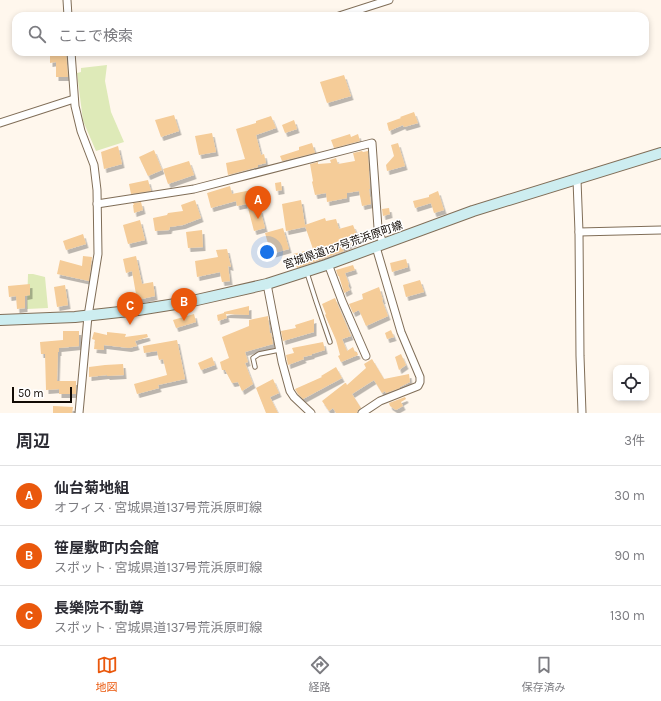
<!DOCTYPE html>
<html lang="ja">
<meta charset="utf-8">
<style>
body{margin:0;font-family:Karla,"Noto Sans JP",sans-serif;background:#f2f2f3;color:#2b2b33}
.controls{position:absolute;right:12px;bottom:12px;display:grid;overflow:hidden;border-radius:8px;box-shadow:0 2px 6px #0003}
.controls button{width:36px;height:36px;display:grid;place-items:center;padding:0;border:0;border-bottom:1px solid #e1e1e2;background:#fff;color:#2b2b33;font:20px sans-serif}
.scale{position:absolute;left:12px;bottom:10px;width:60px;box-sizing:border-box;padding-left:4px;border:2px solid #110a04;border-top:0;font-size:11px;line-height:14px;white-space:nowrap;color:#110a04;-webkit-text-stroke:3px #fff;paint-order:stroke}
.you{position:absolute;left:267px;top:252px;width:14px;height:14px;margin:-10px;border:3px solid #fff;border-radius:50%;background:#1a73e8;box-shadow:0 0 0 6px #1a73e833}
.badge{display:grid;place-items:center;width:26px;height:26px;border-radius:50%;background:#ea580c;color:#fff;font-size:13px;font-weight:700}
.pin{position:absolute;translate:-50% -33px;filter:drop-shadow(0 1px 2px #0008)}
.pin::after{content:'';position:absolute;top:21px;width:14px;height:12px;background:inherit;clip-path:polygon(0 0,100% 0,50% 100%)}
.list{margin:0;padding:0;list-style:none}
h2{display:flex;justify-content:space-between;align-items:center;height:52px;margin:0;padding:0 16px;font-size:17px}
h2 small{font-size:13px;font-weight:400;color:#7c7c81}
.list li{display:grid;grid-template-columns:26px 1fr auto;gap:12px;align-items:center;box-sizing:border-box;height:60px;padding:0 16px;border-top:1px solid #e1e1e2}
.list b{display:block;font-size:15px;white-space:nowrap}
.list p{margin:0;font-size:13px;white-space:nowrap;color:#7c7c81}
.list em{font-size:13px;font-style:normal;color:#7c7c81}
.icon{flex:none;width:22px;height:22px;fill:none;stroke:currentColor;stroke-width:2;stroke-linecap:round;stroke-linejoin:round}
.map{position:relative;flex:none;width:661px;height:413px;overflow:hidden}
.search{position:absolute;background:#fff;box-shadow:0 2px 6px #0003;left:12px;right:12px;top:12px;height:44px;display:flex;align-items:center;gap:10px;box-sizing:border-box;padding:0 14px;border-radius:12px;color:#7c7c81;font-size:15px}
.sheet{height:232px;background:#fff}
nav{display:flex;justify-content:space-around;align-items:center;box-sizing:border-box;height:56px;border-top:1px solid #e1e1e2;background:#fff;font-size:11px;color:#7c7c81}
nav a{display:grid;justify-items:center;gap:2px}
nav .on{color:#ea580c}
.map>svg:first-child{display:block}
.green{fill:#deeab8}
.building{fill:#f5cc98;filter:url(#shadow)}
.lines{fill:none;stroke-linecap:round;stroke-linejoin:round}
.lane-casing{stroke:#806e58;stroke-width:5.5}
.street-casing{stroke:#806e58;stroke-width:9}
.secondary-casing{stroke:#806e58;stroke-width:12}
.lane{stroke:#fff;stroke-width:3.5}
.street{stroke:#fff;stroke-width:7}
.secondary{stroke:#cdedf0;stroke-width:10}
.labels{text-anchor:middle;dominant-baseline:central;stroke-width:3;stroke-linejoin:round;paint-order:stroke}
.street-label{font-size:11px;fill:#110a04;stroke:#fff}
</style>
<div class="map">
<svg width="661" height="413" viewBox="0 0 661 413">
<defs>
<filter id="shadow"><feDropShadow dx="2.5" dy="4" stdDeviation="0" flood-color="#0004"/></filter>
</defs>
<rect width="100%" height="100%" fill="#fff7ed"/>
<g class="green">
<polygon points="107,65 105,81 111,112 124,142 96,151 83,121 77,73 81,72 81,68"/>
<polygon points="28,274 33,274 45,277 48,308 27,309"/>
</g>
<g class="building">
<polygon points="50,52 66,52 68,77 56,77 56,62 50,63"/>
<polygon points="344,75 351,96 327,103 320,82"/>
<polygon points="414,112 418,123 404,127 403,125 389,131 387,123 401,118 400,117"/>
<polygon points="174,115 179,131 161,137 155,120"/>
<polygon points="271,116 276,128 256,135 261,155 264,154 266,163 258,165 258,167 228,175 226,163 245,159 236,129 256,123 256,121"/>
<polygon points="294,120 297,129 285,133 282,125"/>
<polygon points="212,133 216,152 199,155 195,136"/>
<polygon points="350,134 351,137 358,134 360,141 334,148 331,140"/>
<polygon points="312,143 315,153 282,161 280,156 299,150 299,147"/>
<polygon points="398,143 405,166 387,171 386,165 394,156 391,145"/>
<polygon points="118,146 122,164 104,169 101,152"/>
<polygon points="154,150 162,170 148,176 139,157"/>
<polygon points="362,151 363,152 368,151 370,189 369,189 371,204 362,206 359,191 347,193 347,198 327,202 326,193 315,195 312,182 313,181 310,164 318,162 318,164 331,163 330,160 336,158 338,164 355,161 353,153"/>
<polygon points="189,161 194,175 168,184 163,169"/>
<polygon points="148,180 151,191 131,194 129,184"/>
<polygon points="281,182 282,190 276,191 275,183"/>
<polygon points="230,186 232,194 251,190 255,210 260,209 265,228 254,231 247,204 237,206 236,201 211,208 207,193"/>
<polygon points="438,191 444,210 434,213 431,203 415,208 413,201 429,197 429,195"/>
<polygon points="195,200 201,218 183,225 170,227 169,230 155,231 153,218 167,215 168,213 183,211 181,205"/>
<polygon points="301,200 305,225 325,218 326,221 336,219 339,229 353,225 359,240 342,248 344,251 297,268 293,254 313,249 305,226 305,227 286,231 282,204"/>
<polygon points="141,202 143,210 134,213 133,205 134,205 133,203"/>
<polygon points="389,208 390,214 383,216 382,209"/>
<polygon points="140,220 145,240 128,244 123,225"/>
<polygon points="283,228 289,249 271,254 265,233"/>
<polygon points="202,230 203,247 188,248 186,232"/>
<polygon points="83,234 86,244 66,250 63,241"/>
<polygon points="227,249 231,267 228,266 230,281 222,282 220,272 197,277 195,261 218,257 216,250"/>
<polygon points="83,256 92,257 89,281 57,274 60,260 82,266"/>
<polygon points="136,256 142,284 153,282 155,296 137,300 132,271 126,273 123,259"/>
<polygon points="406,259 408,267 392,272 390,263"/>
<polygon points="353,265 355,270 345,273 349,284 348,285 350,290 344,293 339,276 338,276 336,270"/>
<polygon points="420,280 424,292 406,297 403,285"/>
<polygon points="30,284 30,295 25,296 25,308 17,309 16,296 9,297 8,286"/>
<polygon points="65,285 68,305 57,307 54,287"/>
<polygon points="379,287 383,300 382,300 388,316 366,326 359,310 353,313 349,304 363,299 362,294"/>
<polygon points="335,298 351,336 342,339 347,351 353,347 355,352 357,352 358,355 341,362 338,356 340,355 336,340 325,315 326,314 322,304"/>
<polygon points="249,306 249,315 226,314 227,318 218,321 217,315 224,313 224,312"/>
<polygon points="194,314 196,322 176,328 173,320"/>
<polygon points="268,316 270,333 271,333 273,344 245,352 248,362 245,363 253,384 242,391 238,382 232,383 225,370 222,370 220,362 229,358 222,337 249,326 249,320"/>
<polygon points="314,319 314,332 283,341 281,331 296,328 295,325"/>
<polygon points="391,330 394,337 387,339 385,333"/>
<polygon points="63,331 79,331 79,346 59,348 59,352 58,352 57,381 76,381 76,394 59,394 59,389 46,390 45,354 41,354 40,342 63,340"/>
<polygon points="94,332 107,335 107,332 126,334 125,337 147,334 148,337 135,341 137,346 129,348 104,345 104,350 94,349 95,340 92,339"/>
<polygon points="177,340 185,379 158,385 159,388 137,394 134,384 167,375 163,359 159,360 157,351 144,353 143,346"/>
<polygon points="323,342 325,350 312,354 312,355 303,357 304,359 288,365 286,355 294,353 292,348"/>
<polygon points="401,354 406,365 399,370 395,357"/>
<polygon points="212,357 215,365 201,370 198,363"/>
<polygon points="372,359 384,379 409,374 410,382 400,387 400,388 386,393 385,391 382,393 374,380 352,394 361,408 358,410 357,413 336,413 333,408 329,411 322,401 345,383 346,383 347,385 366,368 364,364"/>
<polygon points="123,364 124,375 107,376 107,375 89,377 89,367 105,365"/>
<polygon points="336,367 342,378 303,399 298,394 295,389 322,377 321,376"/>
<polygon points="273,379 279,393 270,397 278,413 266,413 256,388"/>
<polygon points="405,397 406,399 401,402 403,406 396,410 390,406 389,403"/>
<polygon points="53,406 73,407 72,413 53,413"/>
</g>
<g class="lines">
<defs>
<g id="lane">
<polyline points="308,276 316,301 330,342"/>
<polyline points="255,367 253,358 259,354 279,350"/>
</g>
<g id="street">
<polyline points="67,0 68,16"/>
<polyline points="339,16 389,0"/>
<polyline points="71,52 75,106 81,131 94,165 97,190 98,254 88,316 79,413"/>
<polyline points="0,123 74,99"/>
<polyline points="577,180 579,232 580,356 582,413"/>
<polyline points="97,204 194,189 372,143 378,228 383,244"/>
<polyline points="579,232 661,230"/>
<polyline points="330,269 342,301 366,356"/>
<polyline points="267,284 282,362 290,391 294,397 311,413"/>
<polyline points="362,413 380,401 418,386 420,382 420,377 401,332 376,247"/>
</g>
<polyline id="secondary" points="0,320 75,317 138,310 188,302 267,284 326,265 473,211 661,153"/>
</defs>
<use href="#lane" class="lane-casing"/>
<use href="#street" class="street-casing"/>
<use href="#secondary" class="secondary-casing"/>
<use href="#lane" class="lane"/>
<use href="#street" class="street"/>
<use href="#secondary" class="secondary"/>
</g>
<g class="labels">
<g class="street-label">
<text transform="translate(343 245) rotate(-19)">宮城県道137号荒浜原町線</text>
</g>
</g>
</svg>
<div class="controls">
<button><svg class="icon" aria-label="locate" viewBox="0 0 24 24"><circle cx="12" cy="12" r="6"/><path d="M12 2v4M12 18v4M2 12h4M18 12h4"/></svg></button>
</div>
<div class="scale">50 m</div>
<div class="you"></div>
<div class="pin badge" style="left:258px;top:219px">A</div>
<div class="pin badge" style="left:184px;top:321px">B</div>
<div class="pin badge" style="left:130px;top:325px">C</div>
<div class="search"><svg class="icon" aria-label="search" viewBox="0 0 24 24"><circle cx="10" cy="10" r="6"/><path d="M15 15l6 6"/></svg>ここで検索</div>
</div>
<section class="sheet">
<h2>周辺<small>3件</small></h2>
<ul class="list">
<li><span class="badge">A</span><div><b>仙台菊地組</b><p>オフィス · 宮城県道137号荒浜原町線</p></div><em>30 m</em></li>
<li><span class="badge">B</span><div><b>笹屋敷町内会館</b><p>スポット · 宮城県道137号荒浜原町線</p></div><em>90 m</em></li>
<li><span class="badge">C</span><div><b>長樂院不動尊</b><p>スポット · 宮城県道137号荒浜原町線</p></div><em>130 m</em></li>
</ul>
</section>
<nav>
<a class="on"><svg class="icon" aria-label="map" viewBox="0 0 24 24"><path d="M3 6l6-2 6 2 6-2v14l-6 2-6-2-6 2zM9 4v14M15 6v14"/></svg>地図</a>
<a><svg class="icon" aria-label="directions" viewBox="0 0 24 24"><path d="M12 3l9 9-9 9-9-9zM9 14v-3h6M13 9l2 2-2 2"/></svg>経路</a>
<a><svg class="icon" aria-label="saved" viewBox="0 0 24 24"><path d="M7 4h10v16l-5-4-5 4z"/></svg>保存済み</a>
</nav>
